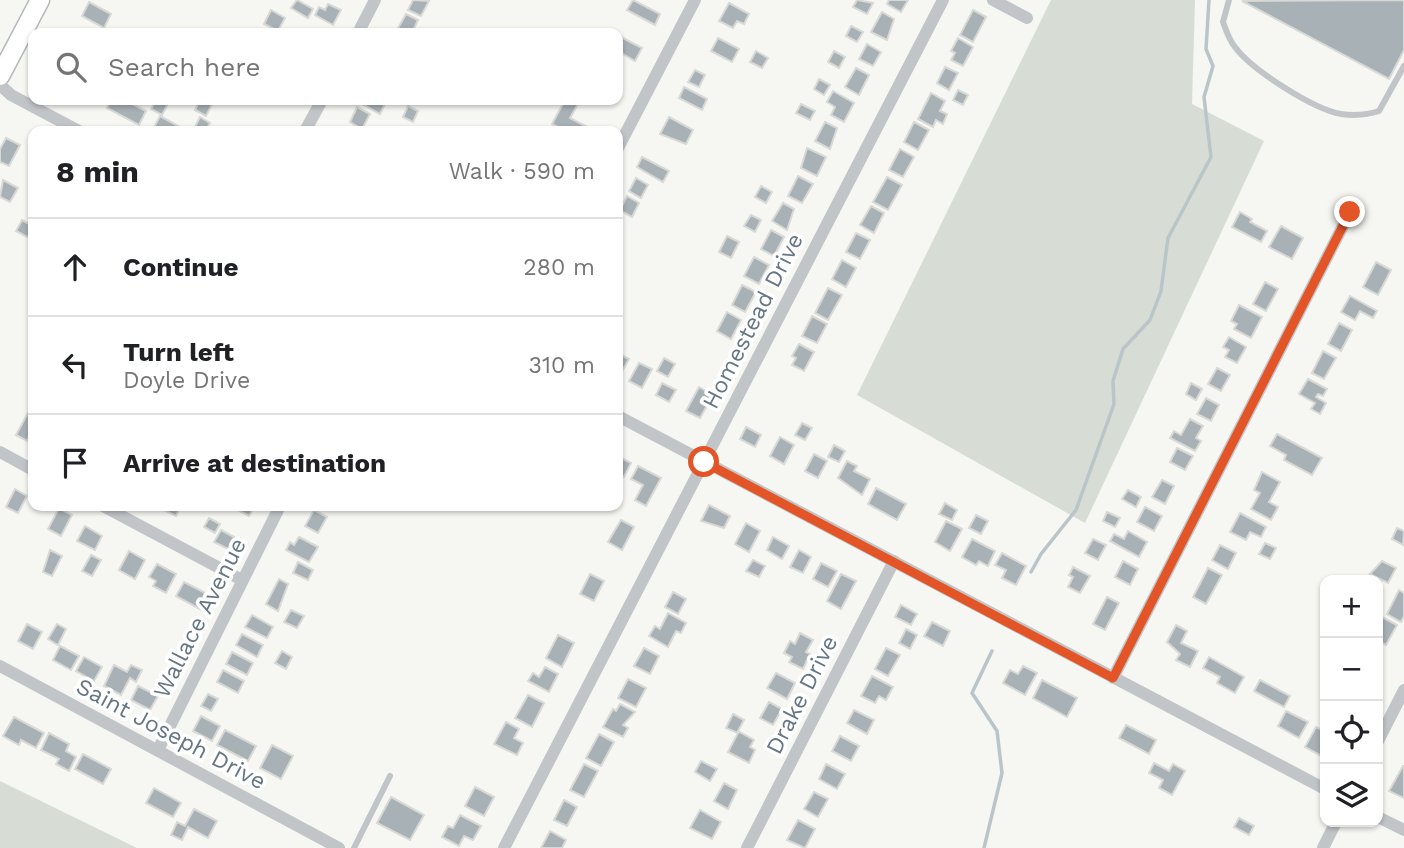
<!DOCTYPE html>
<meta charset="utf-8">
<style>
body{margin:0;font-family:"Work Sans",sans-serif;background:#f6f6f6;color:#202124}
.controls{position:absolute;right:21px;bottom:21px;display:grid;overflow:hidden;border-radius:14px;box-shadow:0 2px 5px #0004}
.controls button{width:63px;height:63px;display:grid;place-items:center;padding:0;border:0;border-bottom:2px solid #e0e0e0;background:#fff;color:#202124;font:35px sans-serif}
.stop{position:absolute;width:21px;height:21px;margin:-16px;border:5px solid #e35426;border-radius:50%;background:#fff}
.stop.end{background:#e35426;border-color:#fff;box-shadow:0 2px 7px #0008}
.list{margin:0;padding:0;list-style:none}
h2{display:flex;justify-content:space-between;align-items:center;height:91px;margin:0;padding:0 28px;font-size:30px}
h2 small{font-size:23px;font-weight:400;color:#757577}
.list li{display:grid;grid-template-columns:46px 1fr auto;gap:21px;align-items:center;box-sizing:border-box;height:98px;padding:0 28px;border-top:2px solid #e0e0e0}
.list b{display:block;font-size:26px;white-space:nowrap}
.list p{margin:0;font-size:23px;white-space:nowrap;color:#757577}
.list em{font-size:23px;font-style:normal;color:#757577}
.icon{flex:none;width:38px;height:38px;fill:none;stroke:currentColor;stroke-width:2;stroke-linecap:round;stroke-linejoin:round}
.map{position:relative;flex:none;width:1404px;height:848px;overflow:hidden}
.search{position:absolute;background:#fff;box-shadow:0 2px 5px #0004;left:28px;top:28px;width:595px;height:77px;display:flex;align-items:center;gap:18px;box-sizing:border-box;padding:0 24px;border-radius:14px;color:#757577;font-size:26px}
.panel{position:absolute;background:#fff;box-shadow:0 2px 5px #0004;left:28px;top:126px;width:595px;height:385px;border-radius:14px}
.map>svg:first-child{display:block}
.green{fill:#d7ddd4}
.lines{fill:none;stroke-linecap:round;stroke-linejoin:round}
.stream{stroke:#b9c5c9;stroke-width:3.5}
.building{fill:#a8b1b6;stroke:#d8d8d5;stroke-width:2}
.secondary-casing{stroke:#b3b9bd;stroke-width:21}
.service{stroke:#c1c5c8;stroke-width:6}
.minor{stroke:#c1c5c8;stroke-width:12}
.secondary{stroke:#fff;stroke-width:18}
.route{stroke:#e35426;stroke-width:9}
.labels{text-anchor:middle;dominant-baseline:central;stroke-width:7;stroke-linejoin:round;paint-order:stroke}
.street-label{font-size:23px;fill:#657684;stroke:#fff}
</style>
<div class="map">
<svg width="1404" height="848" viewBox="0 0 1404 848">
<rect width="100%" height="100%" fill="#f6f6f3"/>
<g class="green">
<polygon points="1051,0 1195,0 1192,104 1264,141 1085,523 857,395"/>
<polygon points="0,781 137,848 0,848"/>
</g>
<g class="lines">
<g class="stream">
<polyline points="1031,572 1041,554 1076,510 1114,404 1113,381 1123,349 1150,320 1161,291 1168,238 1211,157 1204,97 1213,66 1206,49 1209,0"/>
<polyline points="984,848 1002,773 997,731 972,693 992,651"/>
</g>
</g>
<g class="building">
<polygon points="297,0 313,9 308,18 291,8"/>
<polygon points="413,0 429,1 421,16 408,10"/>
<polygon points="633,0 660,14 655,25 627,10"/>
<polygon points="857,0 873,3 867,14 853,7"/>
<polygon points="889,0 908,0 901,12 887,4"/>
<polygon points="1404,0 1404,50 1389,79 1242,1"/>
<polygon points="89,2 111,14 104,28 82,16"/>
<polygon points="729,3 749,14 744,24 737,21 733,28 719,21"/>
<polygon points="328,4 341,10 333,25 315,15 319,7 325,10"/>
<polygon points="271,10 285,18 278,31 264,24"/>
<polygon points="973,10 986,17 973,42 960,35"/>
<polygon points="882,12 894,19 887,40 871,32"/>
<polygon points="406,14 418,20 412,33 397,30"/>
<polygon points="851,26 863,32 857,42 846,36"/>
<polygon points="621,37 642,48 635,61 618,51"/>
<polygon points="718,38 739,49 732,62 711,51"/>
<polygon points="958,38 973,47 963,66 951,60 955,53 951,51"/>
<polygon points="867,44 881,52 873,66 859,59"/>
<polygon points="756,51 768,58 762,68 750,62"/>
<polygon points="834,51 845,57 839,68 828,62"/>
<polygon points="945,67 958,73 949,90 937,83"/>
<polygon points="856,68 869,75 859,95 845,87"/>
<polygon points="695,70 705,75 699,87 688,82"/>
<polygon points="819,79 830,85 824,95 814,89"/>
<polygon points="684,87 707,99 702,110 679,98"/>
<polygon points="958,90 968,95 963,105 953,100"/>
<polygon points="833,91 854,103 844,122 831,115 835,107 827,102"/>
<polygon points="931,93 945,101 940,111 947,114 943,124 936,120 933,127 918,119"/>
<polygon points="111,100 125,100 146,111 139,125 107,108"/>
<polygon points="156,100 170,100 162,115 151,109"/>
<polygon points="200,100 214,100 206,116 195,110"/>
<polygon points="360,100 387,100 380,114 359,102"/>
<polygon points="565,100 578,104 570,118 595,131 566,131 552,124"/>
<polygon points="801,104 815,111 810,120 796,113"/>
<polygon points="408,106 418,111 413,122 403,117"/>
<polygon points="357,107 370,114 362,129 350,122"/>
<polygon points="160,116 180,127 178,131 152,131"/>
<polygon points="200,117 210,123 205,131 193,131"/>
<polygon points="669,117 693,130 686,144 660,134"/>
<polygon points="825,122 837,128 830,149 815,141"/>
<polygon points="914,122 929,130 918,150 904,142"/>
<polygon points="6,138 20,145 9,166 0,162 0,149"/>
<polygon points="807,148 826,157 817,176 801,168"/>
<polygon points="900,149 914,157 903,177 889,170"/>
<polygon points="642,157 669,171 663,182 637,167"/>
<polygon points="798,176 813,184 802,203 788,196"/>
<polygon points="887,177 902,185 888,210 873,202"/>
<polygon points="636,178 648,185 641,198 629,191"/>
<polygon points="3,180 18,188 10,202 0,197"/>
<polygon points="761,186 772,192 766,203 755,197"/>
<polygon points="627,196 639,203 632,217 620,210"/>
<polygon points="783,203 794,209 787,230 772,221"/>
<polygon points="871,206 884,213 874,233 860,225"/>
<polygon points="1240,212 1252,219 1250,222 1267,231 1261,242 1232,227"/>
<polygon points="751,215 761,220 755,232 744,226"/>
<polygon points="22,220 33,226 33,240 16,231"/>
<polygon points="1281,226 1303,238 1292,259 1269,247"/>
<polygon points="771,230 784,237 774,256 761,249"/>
<polygon points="856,233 870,240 860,259 846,252"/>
<polygon points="727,236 739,242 731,258 719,252"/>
<polygon points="754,257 769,265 759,284 744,276"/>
<polygon points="842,260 856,268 846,287 832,279"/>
<polygon points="1376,262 1391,270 1378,295 1363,287"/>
<polygon points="1265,282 1278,289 1266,311 1253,304"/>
<polygon points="742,285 756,292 745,312 732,305"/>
<polygon points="828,288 842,295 828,320 815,313"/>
<polygon points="1350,296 1377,311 1373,318 1360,311 1355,320 1341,312"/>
<polygon points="1239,305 1262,317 1251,338 1234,329 1237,324 1231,321"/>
<polygon points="727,312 741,320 731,339 717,331"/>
<polygon points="812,316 827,324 817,343 802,336"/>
<polygon points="1339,323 1352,330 1341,351 1328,344"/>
<polygon points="1229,337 1246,347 1237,363 1225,357 1229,350 1223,347"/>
<polygon points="799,344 814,352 804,371 792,365 796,358 792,356"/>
<polygon points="1323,351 1336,358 1324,379 1312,373"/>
<polygon points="618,353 629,359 620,375 618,374"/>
<polygon points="664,358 675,364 668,377 657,371"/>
<polygon points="639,363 652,369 642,388 629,381"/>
<polygon points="1217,368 1230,375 1221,391 1208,384"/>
<polygon points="1308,379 1327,389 1323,396 1318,394 1316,397 1326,403 1320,414 1311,409 1315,403 1299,394"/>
<polygon points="662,383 676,390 669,402 656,395"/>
<polygon points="1191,383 1202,389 1196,400 1186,394"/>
<polygon points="699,387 713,395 700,418 686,411"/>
<polygon points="1206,398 1219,405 1211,421 1197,414"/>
<polygon points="28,413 33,416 33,430 27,441 16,435"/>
<polygon points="1190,419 1203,426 1196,438 1201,441 1195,451 1170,438 1174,431 1181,435"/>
<polygon points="802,423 812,428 805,440 795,435"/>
<polygon points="746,427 761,435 755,447 740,439"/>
<polygon points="1277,434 1322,458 1312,475 1284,460 1286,455 1270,446"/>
<polygon points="780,437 794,445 784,464 770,456"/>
<polygon points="834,445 845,451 839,462 828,457"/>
<polygon points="1177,448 1193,456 1185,470 1170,462"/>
<polygon points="814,454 827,461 818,478 805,471"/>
<polygon points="618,456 631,463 624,477 618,474"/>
<polygon points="847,461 857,466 854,471 870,479 862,495 838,478"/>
<polygon points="638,466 661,478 646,506 635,500 643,485 631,479"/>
<polygon points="1262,472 1280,482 1269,502 1278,507 1271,520 1251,509 1260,493 1254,490"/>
<polygon points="1162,480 1174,486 1165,504 1152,497"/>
<polygon points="876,488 906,504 897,520 868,504"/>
<polygon points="15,489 27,496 18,513 6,507"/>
<polygon points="1128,490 1141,497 1136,507 1122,499"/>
<polygon points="945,503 957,510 952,520 939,514"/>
<polygon points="709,505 730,516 724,528 701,521"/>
<polygon points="156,506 181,506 176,516"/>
<polygon points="235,506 255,506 249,516 234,508"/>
<polygon points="1145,507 1162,516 1154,531 1137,522"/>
<polygon points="59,508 72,515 61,536 48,529"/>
<polygon points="314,510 327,517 318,533 305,526"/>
<polygon points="1107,512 1120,518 1115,527 1103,521"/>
<polygon points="1240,513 1266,527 1261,537 1250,532 1246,540 1230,532"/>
<polygon points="976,515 988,521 981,534 969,528"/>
<polygon points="209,518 220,524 215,533 204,527"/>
<polygon points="621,520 634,527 622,550 608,542"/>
<polygon points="946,521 962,529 950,551 935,542"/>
<polygon points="746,523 760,531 749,552 735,544"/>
<polygon points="85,526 102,536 95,550 77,541"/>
<polygon points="1397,528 1404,531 1403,545 1392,539"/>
<polygon points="221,530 234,537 228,549 214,542"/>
<polygon points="1128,531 1147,542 1139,557 1110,541 1114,534 1124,539"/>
<polygon points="299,537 318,547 309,562 286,550 290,542 294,545"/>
<polygon points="773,537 789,546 782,559 767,550"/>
<polygon points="972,539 995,551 988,566 979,561 976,565 962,557"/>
<polygon points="1093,539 1106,545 1098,560 1085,553"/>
<polygon points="1265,543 1276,548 1270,559 1259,554"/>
<polygon points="1220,545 1236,553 1228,569 1212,560"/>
<polygon points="50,550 62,556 52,576 43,572"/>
<polygon points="799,550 811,557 803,573 790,567"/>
<polygon points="129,551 145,560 135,579 119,570"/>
<polygon points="1002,553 1026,566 1016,585 1002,578 1006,570 995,565"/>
<polygon points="91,555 101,560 92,576 82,571"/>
<polygon points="753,560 765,566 759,577 746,571"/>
<polygon points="1123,561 1138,569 1130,585 1115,577"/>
<polygon points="1382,561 1396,568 1388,583 1370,574"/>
<polygon points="298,562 313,570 308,580 293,573"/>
<polygon points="821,563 837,571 828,587 813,579"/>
<polygon points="157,564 176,574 166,593 153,586 156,581 149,577"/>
<polygon points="1073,567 1090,576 1080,593 1068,587 1073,577 1069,575"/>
<polygon points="1208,568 1222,575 1206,604 1193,597"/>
<polygon points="590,574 604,581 594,601 580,594"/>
<polygon points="841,574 856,581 841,609 827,601"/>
<polygon points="279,579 288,584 278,611 266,604"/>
<polygon points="184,582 215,598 207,613 176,596"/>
<polygon points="1399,590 1404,593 1404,616 1401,622 1387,614"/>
<polygon points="673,592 686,599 678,614 665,607"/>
<polygon points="1107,597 1119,603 1105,630 1093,624"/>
<polygon points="901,605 917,614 911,625 895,617"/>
<polygon points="291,610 304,616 297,628 284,622"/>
<polygon points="668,613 686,623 681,633 676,631 668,647 649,636 655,626 660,629"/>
<polygon points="252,615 273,627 267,638 245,627"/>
<polygon points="1382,617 1397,625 1386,645 1378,640 1378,625"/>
<polygon points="932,622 950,631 943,646 924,636"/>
<polygon points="27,624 42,632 33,649 18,641"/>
<polygon points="57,624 66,629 58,645 48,639"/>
<polygon points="1176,625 1187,631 1181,643 1198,651 1190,667 1176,660 1180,654 1167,642"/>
<polygon points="906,629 917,635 910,649 899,643"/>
<polygon points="800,633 813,640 806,652 810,654 803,669 789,662 792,657 784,653 790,641 795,644"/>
<polygon points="242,634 263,645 257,657 236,645"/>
<polygon points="558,635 574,643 562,667 546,658"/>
<polygon points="60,646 79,656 71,670 53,660"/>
<polygon points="644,648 659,656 650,674 634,666"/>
<polygon points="886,648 900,655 888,676 875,669"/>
<polygon points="282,651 292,657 286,669 275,663"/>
<polygon points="232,652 253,663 247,675 226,664"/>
<polygon points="84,657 102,667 94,681 76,671"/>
<polygon points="1209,657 1244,677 1235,693 1217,683 1220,677 1203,668"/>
<polygon points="114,665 127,672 131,665 142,670 136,682 130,678 121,695 104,686"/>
<polygon points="1023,666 1037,673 1025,695 1003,683 1010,670 1018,674"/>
<polygon points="545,667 558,674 549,692 528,681 533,673 539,677"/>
<polygon points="223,670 244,681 238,693 217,682"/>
<polygon points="776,673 795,683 787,699 767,688"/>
<polygon points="872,676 893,687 886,700 879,696 875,703 861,696"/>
<polygon points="628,679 646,688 636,707 618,698"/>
<polygon points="1042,680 1077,698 1067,717 1033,698"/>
<polygon points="1260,680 1290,696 1284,707 1254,691"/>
<polygon points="138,686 158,696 150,710 131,700"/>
<polygon points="208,694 218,699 211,711 201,706"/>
<polygon points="528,695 544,703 532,727 515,718"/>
<polygon points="769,702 782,709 773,725 760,718"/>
<polygon points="620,704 635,712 623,725 628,728 623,737 603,727 613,709 616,711"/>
<polygon points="854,710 874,720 867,734 847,723"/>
<polygon points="1286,711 1308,722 1299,738 1278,726"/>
<polygon points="733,714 744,720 738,731 754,740 750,747 755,750 749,763 728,752 738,733 726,728"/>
<polygon points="201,716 220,726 212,741 193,731"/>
<polygon points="14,717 44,733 36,748 21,740 19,745 3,736"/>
<polygon points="506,722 519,729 514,738 523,743 517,755 494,744"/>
<polygon points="1126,725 1156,740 1149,754 1119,738"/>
<polygon points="1316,727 1324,731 1325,728 1325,758 1305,747"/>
<polygon points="225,730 256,746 248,761 217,745"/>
<polygon points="49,733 69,744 66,751 76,757 69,771 56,764 59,759 41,750"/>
<polygon points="599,734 614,742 601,766 586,758"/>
<polygon points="840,736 859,746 851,761 832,751"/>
<polygon points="272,745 293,756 281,779 260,768"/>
<polygon points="83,754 111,769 103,784 75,769"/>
<polygon points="701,761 717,769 710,781 695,772"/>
<polygon points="1154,763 1169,771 1173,764 1185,771 1172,795 1159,788 1163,780 1149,773"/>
<polygon points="584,764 598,771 584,797 570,790"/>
<polygon points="826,764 845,774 837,789 819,779"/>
<polygon points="1403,766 1404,766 1404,798 1389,791"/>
<polygon points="724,783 737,790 728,809 714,801"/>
<polygon points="475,787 494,797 484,816 465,806"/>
<polygon points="154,788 181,803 173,817 146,803"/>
<polygon points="814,792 828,799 818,817 804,809"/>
<polygon points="391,797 424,815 410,840 377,823"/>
<polygon points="564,800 577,807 567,826 554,820"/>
<polygon points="194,809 217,821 208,838 188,827 182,840 171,835 177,822 185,826"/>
<polygon points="700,810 721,822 712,839 690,828"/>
<polygon points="460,815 481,826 473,840 464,836 459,846 442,837 448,826 453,828"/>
<polygon points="1239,818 1254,826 1249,835 1234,827"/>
<polygon points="798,820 815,829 805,848 787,840"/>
<polygon points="550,831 566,840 562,848 541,848"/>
</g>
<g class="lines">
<defs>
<polyline id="secondary" points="0,76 40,0"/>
</defs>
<use href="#secondary" class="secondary-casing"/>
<g class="service">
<path d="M1229,0L1223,22C1226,30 1229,40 1235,47C1252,70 1313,109 1341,114C1355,116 1367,115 1379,111L1404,66"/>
<polyline points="354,848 390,776"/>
</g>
<g class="minor">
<polyline points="993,0 1027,18"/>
<polyline points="358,33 375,0"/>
<polyline points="0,85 11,95 79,131"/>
<polyline points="305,131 322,100"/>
<polyline points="618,148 695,0"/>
<polyline points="618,416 1325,789"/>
<polyline points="0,452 33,470"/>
<polyline points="103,506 242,580"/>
<polyline points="0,666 339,848"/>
<polyline points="1113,678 1350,212"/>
<polyline points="1378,741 1404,690"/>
<polyline points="158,750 280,506"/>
<polyline points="1378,817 1404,830"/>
<polyline points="504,848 943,0"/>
<polyline points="747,848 894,561"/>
<polyline points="1323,848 1336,822"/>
</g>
<use href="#secondary" class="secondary"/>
</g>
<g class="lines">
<polyline class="route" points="704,462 1113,678 1350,212"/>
</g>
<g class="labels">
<g class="street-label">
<text transform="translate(753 321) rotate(-63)">Homestead Drive</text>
<text transform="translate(200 618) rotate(-63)">Wallace Avenue</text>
<text transform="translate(802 695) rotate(-63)">Drake Drive</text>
<text transform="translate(171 734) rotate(28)">Saint Joseph Drive</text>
</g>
</g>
</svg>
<div class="controls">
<button>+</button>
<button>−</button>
<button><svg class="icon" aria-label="locate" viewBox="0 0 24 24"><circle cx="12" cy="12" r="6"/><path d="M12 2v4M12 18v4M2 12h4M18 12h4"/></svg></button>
<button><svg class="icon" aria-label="layers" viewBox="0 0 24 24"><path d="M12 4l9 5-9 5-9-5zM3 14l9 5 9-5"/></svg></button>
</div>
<div class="stop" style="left:704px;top:462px"></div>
<div class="stop end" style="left:1350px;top:212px"></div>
<div class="search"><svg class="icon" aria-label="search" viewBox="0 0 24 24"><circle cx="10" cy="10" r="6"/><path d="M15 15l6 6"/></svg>Search here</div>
<section class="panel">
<h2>8 min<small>Walk · 590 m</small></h2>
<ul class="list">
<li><svg class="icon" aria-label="ahead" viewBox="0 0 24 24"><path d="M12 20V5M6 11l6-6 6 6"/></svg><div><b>Continue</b></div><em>280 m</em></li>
<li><svg class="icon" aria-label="left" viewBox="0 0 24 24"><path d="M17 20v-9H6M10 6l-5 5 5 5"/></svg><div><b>Turn left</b><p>Doyle Drive</p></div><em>310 m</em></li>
<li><svg class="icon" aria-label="arrive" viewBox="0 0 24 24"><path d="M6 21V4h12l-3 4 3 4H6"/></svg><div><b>Arrive at destination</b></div></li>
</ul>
</section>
</div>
